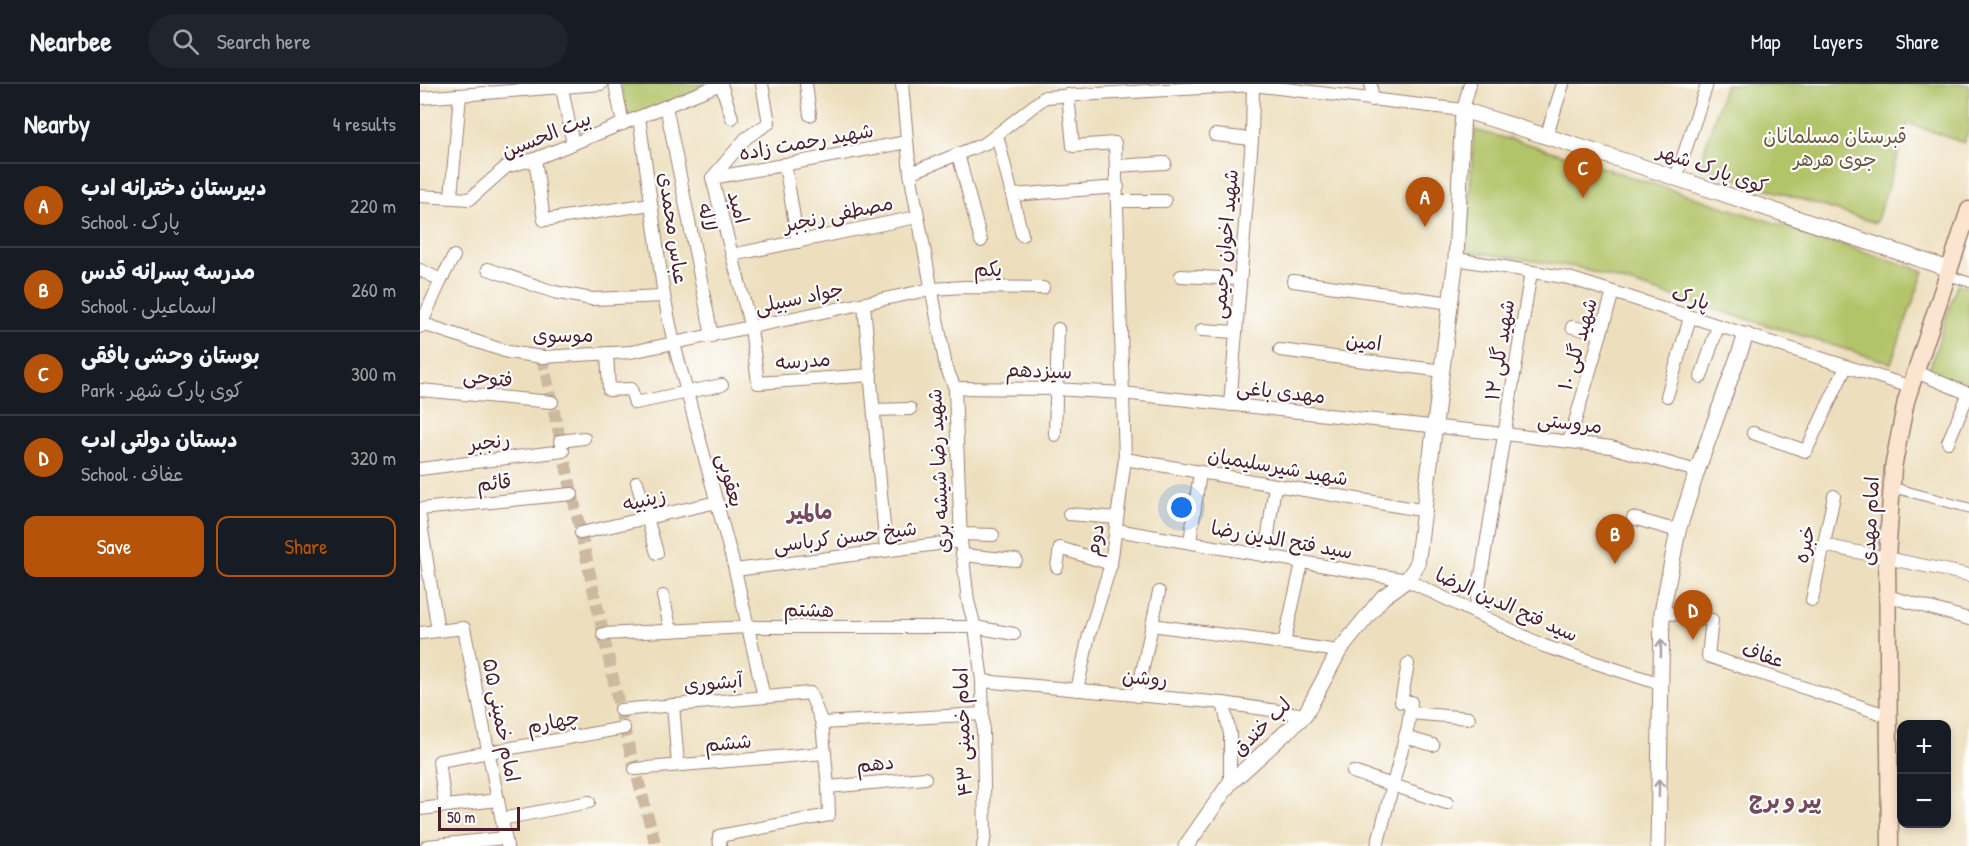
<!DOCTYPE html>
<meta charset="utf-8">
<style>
body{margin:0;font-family:"Patrick Hand","Playpen Sans Arabic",sans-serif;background:#20242c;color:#f1f3f6}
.controls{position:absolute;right:18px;bottom:18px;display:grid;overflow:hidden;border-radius:12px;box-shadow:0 3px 9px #0003}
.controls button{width:54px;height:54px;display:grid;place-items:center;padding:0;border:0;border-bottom:2px solid #363941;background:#171b24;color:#f1f3f6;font:30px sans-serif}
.scale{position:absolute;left:18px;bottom:15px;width:82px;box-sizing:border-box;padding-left:6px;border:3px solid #4a1f2b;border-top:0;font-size:16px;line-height:21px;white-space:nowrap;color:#4a1f2b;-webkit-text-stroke:4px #fff;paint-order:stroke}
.you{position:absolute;left:762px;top:424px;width:21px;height:21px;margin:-15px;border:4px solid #fff;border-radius:50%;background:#1a73e8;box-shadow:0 0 0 9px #1a73e833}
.badge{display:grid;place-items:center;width:39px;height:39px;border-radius:50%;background:#b45309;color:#fff;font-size:20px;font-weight:700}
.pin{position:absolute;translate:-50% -50px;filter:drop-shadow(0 2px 3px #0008)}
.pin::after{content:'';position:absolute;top:32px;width:21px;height:18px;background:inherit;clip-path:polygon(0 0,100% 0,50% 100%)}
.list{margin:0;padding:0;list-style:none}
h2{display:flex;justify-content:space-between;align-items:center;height:78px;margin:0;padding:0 24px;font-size:26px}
h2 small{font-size:20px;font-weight:400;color:#9ea1a6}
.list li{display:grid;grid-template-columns:39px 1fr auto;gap:18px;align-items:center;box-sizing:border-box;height:84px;padding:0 24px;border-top:2px solid #363941}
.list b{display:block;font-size:22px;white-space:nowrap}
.list p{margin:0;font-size:20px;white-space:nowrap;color:#9ea1a6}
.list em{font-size:20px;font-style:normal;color:#9ea1a6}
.actions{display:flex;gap:12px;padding:18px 24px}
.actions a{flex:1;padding:14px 0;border:2px solid #b45309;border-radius:12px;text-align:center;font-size:21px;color:#b45309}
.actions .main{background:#b45309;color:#fff}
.icon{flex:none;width:33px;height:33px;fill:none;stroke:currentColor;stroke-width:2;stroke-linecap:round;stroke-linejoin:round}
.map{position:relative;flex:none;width:1549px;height:762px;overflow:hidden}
header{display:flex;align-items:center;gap:36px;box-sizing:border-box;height:84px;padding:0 30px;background:#171b24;border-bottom:2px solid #363941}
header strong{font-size:28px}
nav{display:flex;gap:33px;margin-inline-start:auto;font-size:21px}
.search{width:420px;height:54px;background:#20242c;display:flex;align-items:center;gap:15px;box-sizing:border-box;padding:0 21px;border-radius:33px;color:#9ea1a6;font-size:22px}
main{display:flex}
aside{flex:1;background:#171b24}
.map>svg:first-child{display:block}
.green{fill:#b2c367;stroke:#7e7149;stroke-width:1.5}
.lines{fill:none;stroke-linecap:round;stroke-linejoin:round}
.minor-tunnel{stroke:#ccb9a0;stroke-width:12;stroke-dasharray:12 6;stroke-linecap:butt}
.pedestrian-casing{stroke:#9c7f74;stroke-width:11}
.minor-casing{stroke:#9c7f74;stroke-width:14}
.tertiary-casing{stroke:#9c7f74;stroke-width:17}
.secondary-casing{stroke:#9c7f74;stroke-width:19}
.pedestrian{stroke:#fff;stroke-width:9}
.minor{stroke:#fff;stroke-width:12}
.tertiary{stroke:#fff;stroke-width:15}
.secondary{stroke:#fce5d0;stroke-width:16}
.oneway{stroke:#ae9aa0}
.labels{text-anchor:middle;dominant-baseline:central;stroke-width:4.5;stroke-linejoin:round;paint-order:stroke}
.street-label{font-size:20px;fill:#4a1f2b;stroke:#fff}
.park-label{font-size:20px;fill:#6e5840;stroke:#fff}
.neighbourhood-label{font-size:21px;font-weight:bold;fill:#754a5a;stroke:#fff}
</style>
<header>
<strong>Nearbee</strong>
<div class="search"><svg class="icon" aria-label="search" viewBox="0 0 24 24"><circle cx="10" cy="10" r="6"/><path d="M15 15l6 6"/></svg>Search here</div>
<nav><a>Map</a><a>Layers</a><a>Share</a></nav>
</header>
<main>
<aside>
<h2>Nearby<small>4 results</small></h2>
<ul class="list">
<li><span class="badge">A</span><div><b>دبیرستان دخترانه ادب</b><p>School · پارک</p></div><em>220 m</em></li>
<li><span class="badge">B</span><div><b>مدرسه پسرانه قدس</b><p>School · اسماعیلی</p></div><em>260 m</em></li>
<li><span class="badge">C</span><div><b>بوستان وحشی بافقی</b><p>Park · کوی پارک شهر</p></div><em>300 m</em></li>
<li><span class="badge">D</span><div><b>دبستان دولتی ادب</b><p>School · عفاف</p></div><em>320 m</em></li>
</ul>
<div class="actions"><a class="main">Save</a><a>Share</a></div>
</aside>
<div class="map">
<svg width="1549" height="762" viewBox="0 0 1549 762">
<rect width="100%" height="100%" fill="#fff"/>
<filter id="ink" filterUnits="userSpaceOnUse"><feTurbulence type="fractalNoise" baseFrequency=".0167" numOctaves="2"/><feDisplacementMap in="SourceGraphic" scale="12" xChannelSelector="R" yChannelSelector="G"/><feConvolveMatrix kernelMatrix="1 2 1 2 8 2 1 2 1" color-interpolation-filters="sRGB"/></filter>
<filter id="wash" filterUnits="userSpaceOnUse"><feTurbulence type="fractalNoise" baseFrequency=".008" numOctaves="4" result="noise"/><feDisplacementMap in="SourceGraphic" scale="24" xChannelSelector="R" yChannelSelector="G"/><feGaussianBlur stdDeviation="1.35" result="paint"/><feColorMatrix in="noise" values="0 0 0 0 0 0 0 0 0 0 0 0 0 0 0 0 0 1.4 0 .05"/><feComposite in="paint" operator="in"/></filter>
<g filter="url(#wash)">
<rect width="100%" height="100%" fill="#eddfbd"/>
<g class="green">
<polygon points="201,0 296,0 207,38"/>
<polygon points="1305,0 1549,0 1549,45 1544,59 1488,39 1456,139 1279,83"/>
<polygon points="1054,46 1112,61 1504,187 1471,279 1156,183 1046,167"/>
<polygon points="1537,200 1549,203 1549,307 1508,289"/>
</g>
</g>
<g filter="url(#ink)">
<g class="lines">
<polyline class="minor-tunnel" points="122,273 204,644 236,762"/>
<defs>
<g id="pedestrian">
<polyline points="1527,191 1549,198"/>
<polyline points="1471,403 1549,424"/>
</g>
<g id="minor">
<polyline points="195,0 203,40"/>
<polyline points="301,0 312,34"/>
<polyline points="342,0 349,39 326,54 292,94 331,244 338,299 451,291"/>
<polyline points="386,0 390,31"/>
<polyline points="482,0 490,89 526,283 535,304 541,457 548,517 555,543 562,597 565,751 563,762"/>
<polyline points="951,0 952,16"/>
<polyline points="142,4 153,60"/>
<polyline points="648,11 653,62 695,59 705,375 691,480 669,551 657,606"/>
<polyline points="0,14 181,0"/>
<polyline points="246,22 292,252"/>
<polyline points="219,33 244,212 254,260 315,486 344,613"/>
<polyline points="577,51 602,151"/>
<polyline points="795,51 832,55"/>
<polyline points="1126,53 1143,0"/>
<polyline points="538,70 561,157"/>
<polyline points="115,75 124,136 231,120"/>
<polyline points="365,80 378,158"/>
<polyline points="696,82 745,79"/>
<polyline points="490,89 566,59 625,13 833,1 1043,26 1050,0"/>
<polyline points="292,94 487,58"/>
<polyline points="1256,94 1287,0"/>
<polyline points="593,111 698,103"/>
<polyline points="0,112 50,115 86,83 115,75 301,0"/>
<polyline points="31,113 40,11"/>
<polyline points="698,117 745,117"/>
<polyline points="312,171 497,133"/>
<polyline points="1036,175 1149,194 1491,303"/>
<polyline points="68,185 134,208 172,215 244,212"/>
<polyline points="0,186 21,196"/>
<polyline points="761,192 820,195"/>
<polyline points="873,197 1031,219"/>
<polyline points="444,220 466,465"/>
<polyline points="0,239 88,268 122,273 211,268 512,205 544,203 623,204"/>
<polyline points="0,243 21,196 34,172"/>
<polyline points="1152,243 1181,249"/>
<polyline points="782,246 816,248"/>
<polyline points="860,266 1023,287"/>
<polyline points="187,269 189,306 211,305 215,319 302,301"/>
<polyline points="1496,288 1549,310"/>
<polyline points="1281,293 1298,242"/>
<polyline points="535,304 635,305 702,309 1085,350 1191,363 1277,387"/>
<polyline points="0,306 132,318"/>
<polyline points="1247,312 1270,234"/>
<polyline points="810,321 832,55 833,1"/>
<polyline points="454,326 490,325"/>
<polyline points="1333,349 1386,367 1426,283"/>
<polyline points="635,351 638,245"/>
<polyline points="140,357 164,354"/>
<polyline points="1149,358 1193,208"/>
<polyline points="1528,358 1549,309"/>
<polyline points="705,375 1006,427"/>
<polyline points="0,385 143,367"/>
<polyline points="217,398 237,469"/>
<polyline points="0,425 152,410"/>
<polyline points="649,430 697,434"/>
<polyline points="0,433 18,547"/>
<polyline points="1213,434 1258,447"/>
<polyline points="696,446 987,496 1124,562 1241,600"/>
<polyline points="161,449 297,418"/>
<polyline points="540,450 573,451"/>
<polyline points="770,458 780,388"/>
<polyline points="1403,461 1549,491"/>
<polyline points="542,471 596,476"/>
<polyline points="845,472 855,401"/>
<polyline points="637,483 640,464 691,480"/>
<polyline points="315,486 541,457"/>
<polyline points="243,512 251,547"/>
<polyline points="1467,512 1549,535"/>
<polyline points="1392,516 1414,412"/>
<polyline points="1055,528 1111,188"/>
<polyline points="1242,528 1292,536 1288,572 1469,632"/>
<polyline points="732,541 919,567"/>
<polyline points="0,549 44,544 87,762"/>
<polyline points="183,550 328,543 555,543 594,550"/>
<polyline points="864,559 882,479"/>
<polyline points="562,597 803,619 885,631"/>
<polyline points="717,612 739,508"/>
<polyline points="803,619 810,650 810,699"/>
<polyline points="253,621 258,681"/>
<polyline points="200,626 390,609 402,639 408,703 409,731 299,752 300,762"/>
<polyline points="990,629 1049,634"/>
<polyline points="402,639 562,630"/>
<polyline points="985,653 1013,661"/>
<polyline points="215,685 405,669"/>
<polyline points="933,688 1027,719"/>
<polyline points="408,703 505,694"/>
<polyline points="25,722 19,677 204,644"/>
<polyline points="0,725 78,716"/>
<polyline points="82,735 169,718"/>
<polyline points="7,762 85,754"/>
<polyline points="957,762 988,642 991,618 981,618 988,580"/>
</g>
<g id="tertiary">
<polyline points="766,762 810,699 885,631 919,567 963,513 987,496 997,481 1036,175 1043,26 1217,81 1529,185"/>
<polyline points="1238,762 1242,528 1258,447 1277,387 1326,251"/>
</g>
<polyline id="secondary" points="1470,762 1467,474 1473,384 1486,317 1549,126"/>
</defs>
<use href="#pedestrian" class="pedestrian-casing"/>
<use href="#minor" class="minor-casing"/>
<use href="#tertiary" class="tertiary-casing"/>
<use href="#secondary" class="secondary-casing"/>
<use href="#pedestrian" class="pedestrian"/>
<use href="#minor" class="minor"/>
<use href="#tertiary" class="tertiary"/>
<use href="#secondary" class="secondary"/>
</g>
<defs><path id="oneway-shaft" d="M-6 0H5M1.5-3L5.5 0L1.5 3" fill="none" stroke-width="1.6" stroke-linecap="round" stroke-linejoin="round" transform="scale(1.5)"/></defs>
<g class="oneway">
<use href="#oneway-shaft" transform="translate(1241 564) rotate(-89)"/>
<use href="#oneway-shaft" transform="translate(1239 704) rotate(-89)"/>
</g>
</g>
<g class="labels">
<g class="street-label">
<text transform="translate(126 50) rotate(-22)">بیت الحسین</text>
<text transform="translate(386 57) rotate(-10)">شهید رحمت زاده</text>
<text transform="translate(1293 84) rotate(19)">کوی پارک شهر</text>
<text transform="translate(319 123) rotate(75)">امید</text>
<text transform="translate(418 129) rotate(-12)">مصطفی رنجبر</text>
<text transform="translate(288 133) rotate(79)">لاله</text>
<text transform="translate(254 144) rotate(82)">عباس محمدی</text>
<text transform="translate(804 160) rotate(-85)">شهید اخوان رحیمی</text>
<text x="568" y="184">یکم</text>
<text transform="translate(379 213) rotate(-12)">جواد سبیلی</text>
<text transform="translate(1271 213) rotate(18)">پارک</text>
<text x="143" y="250">موسوی</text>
<text transform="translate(944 257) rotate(7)">امین</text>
<text transform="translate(1157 260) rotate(-74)">شهید گلی ۱۰</text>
<text transform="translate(1079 266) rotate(-81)">شهید گلی ۱۲</text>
<text transform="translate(383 276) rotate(-4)">مدرسه</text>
<text transform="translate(619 286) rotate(2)">سیزدهم</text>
<text transform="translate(68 293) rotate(6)">فتوحی</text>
<text transform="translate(861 307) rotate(6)">مهدی باغی</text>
<text transform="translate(1150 338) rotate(7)">مروستی</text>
<text transform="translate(69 357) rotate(-7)">رنجبر</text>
<text transform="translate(858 382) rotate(10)">شهید شیرسلیمیان</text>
<text transform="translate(518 387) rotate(-93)">شهید رضا شیشه بری</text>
<text transform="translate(311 396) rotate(75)">یعقوبی</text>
<text transform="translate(74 398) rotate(-6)">قائم</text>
<text transform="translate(224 415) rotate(-13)">زینبیه</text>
<text transform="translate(1449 437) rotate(-87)">امام مهدی</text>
<text transform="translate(425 452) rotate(-7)">شیخ حسن کرباسی</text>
<text transform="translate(862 455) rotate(10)">سید فتح الدین رضا</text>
<text transform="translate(674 456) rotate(-81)">دوم</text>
<text transform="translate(1384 460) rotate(-78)">خبره</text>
<text transform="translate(1087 520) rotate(24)">سید فتح الدین الرضا</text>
<text transform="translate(389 525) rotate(1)">هشتم</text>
<text transform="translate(1343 570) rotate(18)">عفاف</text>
<text transform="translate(725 593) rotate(5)">روشن</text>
<text transform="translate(293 598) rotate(-5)">آبشوری</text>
<text transform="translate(82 636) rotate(79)">امام خمینی ۵۵</text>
<text transform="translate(133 637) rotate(-11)">چهارم</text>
<text transform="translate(841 642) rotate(-44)">لب خندق</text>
<text transform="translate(542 648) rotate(-92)">امام خمینی ۴۳</text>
<text transform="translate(308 658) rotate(-5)">ششم</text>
<text transform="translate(455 679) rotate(-6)">دهم</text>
</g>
<g class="park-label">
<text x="1415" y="51">قبرستان مسلمانان<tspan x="1415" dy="23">جوی هرهر</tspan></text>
</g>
<g class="neighbourhood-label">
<text x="390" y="427">مالمیر</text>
<text x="1365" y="716">پیر و برج</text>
</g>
</g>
</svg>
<div class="controls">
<button>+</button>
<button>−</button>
</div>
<div class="scale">50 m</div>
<div class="you"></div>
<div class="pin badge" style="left:1005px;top:143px">A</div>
<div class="pin badge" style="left:1195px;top:480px">B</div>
<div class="pin badge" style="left:1163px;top:114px">C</div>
<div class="pin badge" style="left:1273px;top:556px">D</div>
</div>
</main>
